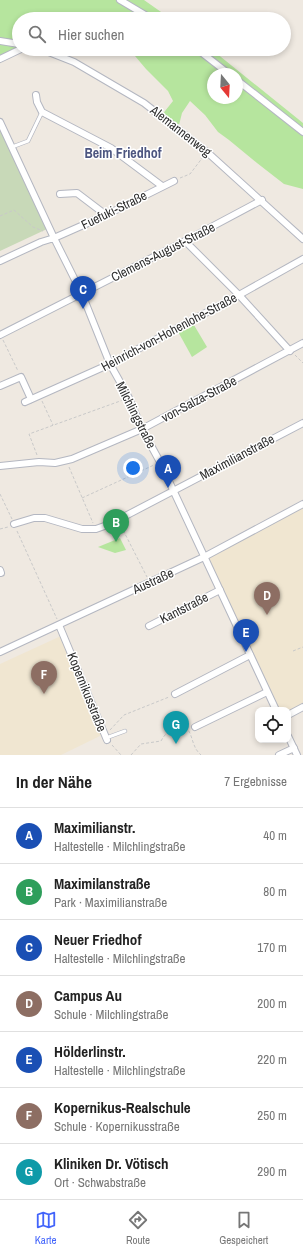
<!DOCTYPE html>
<html lang="de">
<meta charset="utf-8">
<style>
body{margin:0;font-family:"Archivo Narrow",sans-serif;background:#f6f6f6;color:#222}
.controls{position:absolute;right:12px;bottom:12px;display:grid;overflow:hidden;border-radius:8px;box-shadow:0 2px 6px #0003}
.controls button{width:36px;height:36px;display:grid;place-items:center;padding:0;border:0;border-bottom:1px solid #e0e0e0;background:#fff;color:#222;font:20px sans-serif}
.compass{position:absolute;left:207px;top:68px;width:36px;height:36px;border-radius:50%;background:#fff;box-shadow:0 2px 6px #0003;rotate:162deg}
.you{position:absolute;left:133px;top:468px;width:14px;height:14px;margin:-10px;border:3px solid #fff;border-radius:50%;background:#1a73e8;box-shadow:0 0 0 6px #1a73e833}
.badge{display:grid;place-items:center;width:26px;height:26px;border-radius:50%;background:#4264fb;color:#fff;font-size:13px;font-weight:700}
.pin{position:absolute;translate:-50% -33px;filter:drop-shadow(0 1px 2px #0008)}
.pin::after{content:'';position:absolute;top:21px;width:14px;height:12px;background:inherit;clip-path:polygon(0 0,100% 0,50% 100%)}
.list{margin:0;padding:0;list-style:none}
h2{display:flex;justify-content:space-between;align-items:center;height:52px;margin:0;padding:0 16px;font-size:17px}
h2 small{font-size:13px;font-weight:400;color:#767676}
.list li{display:grid;grid-template-columns:26px 1fr auto;gap:12px;align-items:center;box-sizing:border-box;height:56px;padding:0 16px;border-top:1px solid #e0e0e0}
.list b{display:block;font-size:15px;white-space:nowrap}
.list p{margin:0;font-size:13px;white-space:nowrap;color:#767676}
.list em{font-size:13px;font-style:normal;color:#767676}
.icon{flex:none;width:22px;height:22px;fill:none;stroke:currentColor;stroke-width:2;stroke-linecap:round;stroke-linejoin:round}
.map{position:relative;flex:none;width:303px;height:755px;overflow:hidden}
.search{position:absolute;background:#fff;box-shadow:0 2px 6px #0003;left:12px;right:12px;top:12px;height:44px;display:flex;align-items:center;gap:10px;box-sizing:border-box;padding:0 14px;border-radius:22px;color:#767676;font-size:15px}
.sheet{height:444px;background:#fff}
nav{display:flex;justify-content:space-around;align-items:center;box-sizing:border-box;height:56px;border-top:1px solid #e0e0e0;background:#fff;font-size:11px;color:#767676}
nav a{display:grid;justify-items:center;gap:2px}
nav .on{color:#4264fb}
.map>svg:first-child{display:block}
.education{fill:#f0e6d1}
.green{fill:#b6e59e;fill-rule:evenodd}
.cemetery{fill:#c8d9b8}
.lines{fill:none;stroke-linecap:round;stroke-linejoin:round}
.service-casing{stroke:#b4b7c1;stroke-width:4.5}
.minor-casing{stroke:#b4b7c1;stroke-width:8}
.path{stroke:#c9c9c9;stroke-width:1;stroke-dasharray:3 2;stroke-linecap:butt}
.service{stroke:#fff;stroke-width:3}
.minor{stroke:#fff;stroke-width:6}
.labels{text-anchor:middle;dominant-baseline:central;stroke-width:3;stroke-linejoin:round;paint-order:stroke}
.street-label{font-size:13px;fill:#2e2e2e;stroke:#fff}
.neighbourhood-label{font-size:14px;font-weight:bold;fill:#4d5680;stroke:#fff}
</style>
<div class="map">
<svg width="303" height="755" viewBox="0 0 303 755">
<rect width="100%" height="100%" fill="#efe9e1"/>
<g class="education">
<polygon points="303,504 303,707 288,715 288,710 276,710 204,557"/>
<polygon points="63,635 102,735 61,755 0,755 0,664"/>
</g>
<g class="green">
<polygon points="0,0 144,0 171,19 19,19 19,49 0,59"/>
<path d="M124,49H211L221,57L303,123V189L284,184L257,163L229,140L218,132L205,115L190,101L182,113L178,129L161,116L173,101L168,91L146,69L135,56ZM213,74H237V98H213Z"/>
<polygon points="191,320 207,347 192,357 176,328"/>
<polygon points="120,538 126,550 115,553 98,547"/>
</g>
<polygon class="cemetery" points="0,127 47,229 0,251"/>
<g class="lines">
<defs>
<g id="service">
<polyline points="12,147 28,141 42,112"/>
<polyline points="106,738 125,731"/>
</g>
<g id="minor">
<polyline points="120,0 152,19"/>
<polyline points="0,41 19,44"/>
<polyline points="41,49 74,62 144,103 207,152 303,239"/>
<polyline points="197,49 229,74"/>
<polyline points="0,59 21,49"/>
<polyline points="237,80 303,132"/>
<polyline points="36,95 37,102 42,112 111,148 162,186"/>
<polyline points="0,122 54,238 106,215 174,181"/>
<polyline points="60,194 77,193 106,215"/>
<polyline points="185,241 239,295 290,351"/>
<polyline points="0,261 41,242 54,238 82,294 110,364 129,398 142,429 160,462 276,710"/>
<polyline points="0,335 185,241 262,200"/>
<polyline points="0,386 21,377 31,399"/>
<polyline points="25,402 110,364 239,295 303,259"/>
<polyline points="0,466 39,462 55,463 72,459 142,429 303,343"/>
<polyline points="14,524 34,518 45,518 82,529 96,529 110,524 303,423"/>
<polyline points="0,570 1,573"/>
<polyline points="59,625 107,740"/>
<polyline points="149,626 220,590"/>
<polyline points="0,652 204,557 303,504"/>
<polyline points="175,694 250,655"/>
<polyline points="288,715 303,707"/>
<polyline points="195,727 267,692"/>
<polyline points="288,736 297,755"/>
<polyline points="279,755 294,748"/>
</g>
</defs>
<use href="#service" class="service-casing"/>
<use href="#minor" class="minor-casing"/>
<g class="path">
<polyline points="180,178 190,174 203,157"/>
<polyline points="0,216 14,210 33,227 43,231"/>
<polyline points="3,340 18,371"/>
<polyline points="295,355 303,363"/>
<polyline points="42,401 53,425"/>
<polyline points="37,455 29,434 123,400"/>
<polyline points="69,467 93,523"/>
<polyline points="0,494 12,519"/>
<polyline points="82,498 154,465"/>
<polyline points="121,526 147,577"/>
<polyline points="0,529 8,527"/>
<polyline points="17,531 57,619"/>
<polyline points="293,651 303,647"/>
<polyline points="110,730 124,715 169,697"/>
<polyline points="112,745 121,755"/>
<path d="M131,755L141,744L161,741C165,734 168,731 175,728C191,722 190,737 195,747C196,750 199,753 201,755"/>
</g>
<use href="#service" class="service"/>
<use href="#minor" class="minor"/>
</g>
<g class="labels">
<g class="street-label">
<text transform="translate(181 131) rotate(38)">Alemannenweg</text>
<text transform="translate(114 210) rotate(-26)">Fuefuki-Straße</text>
<text transform="translate(163 252) rotate(-27)">Clemens-August-Straße</text>
<text transform="translate(169 332) rotate(-28)">Heinrich-von-Hohenlohe-Straße</text>
<text transform="translate(199 399) rotate(-28)">von-Salza-Straße</text>
<text transform="translate(136 415) rotate(63)">Milchlingstraße</text>
<text transform="translate(237 457) rotate(-28)">Maximilianstraße</text>
<text transform="translate(153 581) rotate(-25)">Austraße</text>
<text transform="translate(184 608) rotate(-27)">Kantstraße</text>
<text transform="translate(87 692) rotate(68)">Kopernikusstraße</text>
</g>
<g class="neighbourhood-label">
<text x="123" y="153">Beim Friedhof</text>
</g>
</g>
</svg>
<div class="controls">
<button><svg class="icon" aria-label="locate" viewBox="0 0 24 24"><circle cx="12" cy="12" r="6"/><path d="M12 2v4M12 18v4M2 12h4M18 12h4"/></svg></button>
</div>
<svg class="compass" viewBox="-18 -18 36 36"><path d="M0-13l5 13h-10z" fill="#e53935"/><path d="M0 13l5-13h-10z" fill="#767676"/></svg>
<div class="you"></div>
<div class="pin badge" style="left:168px;top:488px;background:#1a4fb4">A</div>
<div class="pin badge" style="left:116px;top:542px;background:#2e9e5b">B</div>
<div class="pin badge" style="left:83px;top:309px;background:#1a4fb4">C</div>
<div class="pin badge" style="left:267px;top:615px;background:#8d6e63">D</div>
<div class="pin badge" style="left:246px;top:652px;background:#1a4fb4">E</div>
<div class="pin badge" style="left:44px;top:694px;background:#8d6e63">F</div>
<div class="pin badge" style="left:176px;top:744px;background:#0f9aa8">G</div>
<div class="search"><svg class="icon" aria-label="search" viewBox="0 0 24 24"><circle cx="10" cy="10" r="6"/><path d="M15 15l6 6"/></svg>Hier suchen</div>
</div>
<section class="sheet">
<h2>In der Nähe<small>7 Ergebnisse</small></h2>
<ul class="list">
<li><span class="badge" style="background:#1a4fb4">A</span><div><b>Maximilianstr.</b><p>Haltestelle · Milchlingstraße</p></div><em>40 m</em></li>
<li><span class="badge" style="background:#2e9e5b">B</span><div><b>Maximilanstraße</b><p>Park · Maximilianstraße</p></div><em>80 m</em></li>
<li><span class="badge" style="background:#1a4fb4">C</span><div><b>Neuer Friedhof</b><p>Haltestelle · Milchlingstraße</p></div><em>170 m</em></li>
<li><span class="badge" style="background:#8d6e63">D</span><div><b>Campus Au</b><p>Schule · Milchlingstraße</p></div><em>200 m</em></li>
<li><span class="badge" style="background:#1a4fb4">E</span><div><b>Hölderlinstr.</b><p>Haltestelle · Milchlingstraße</p></div><em>220 m</em></li>
<li><span class="badge" style="background:#8d6e63">F</span><div><b>Kopernikus-Realschule</b><p>Schule · Kopernikusstraße</p></div><em>250 m</em></li>
<li><span class="badge" style="background:#0f9aa8">G</span><div><b>Kliniken Dr. Vötisch</b><p>Ort · Schwabstraße</p></div><em>290 m</em></li>
</ul>
</section>
<nav>
<a class="on"><svg class="icon" aria-label="map" viewBox="0 0 24 24"><path d="M3 6l6-2 6 2 6-2v14l-6 2-6-2-6 2zM9 4v14M15 6v14"/></svg>Karte</a>
<a><svg class="icon" aria-label="directions" viewBox="0 0 24 24"><path d="M12 3l9 9-9 9-9-9zM9 14v-3h6M13 9l2 2-2 2"/></svg>Route</a>
<a><svg class="icon" aria-label="saved" viewBox="0 0 24 24"><path d="M7 4h10v16l-5-4-5 4z"/></svg>Gespeichert</a>
</nav>
